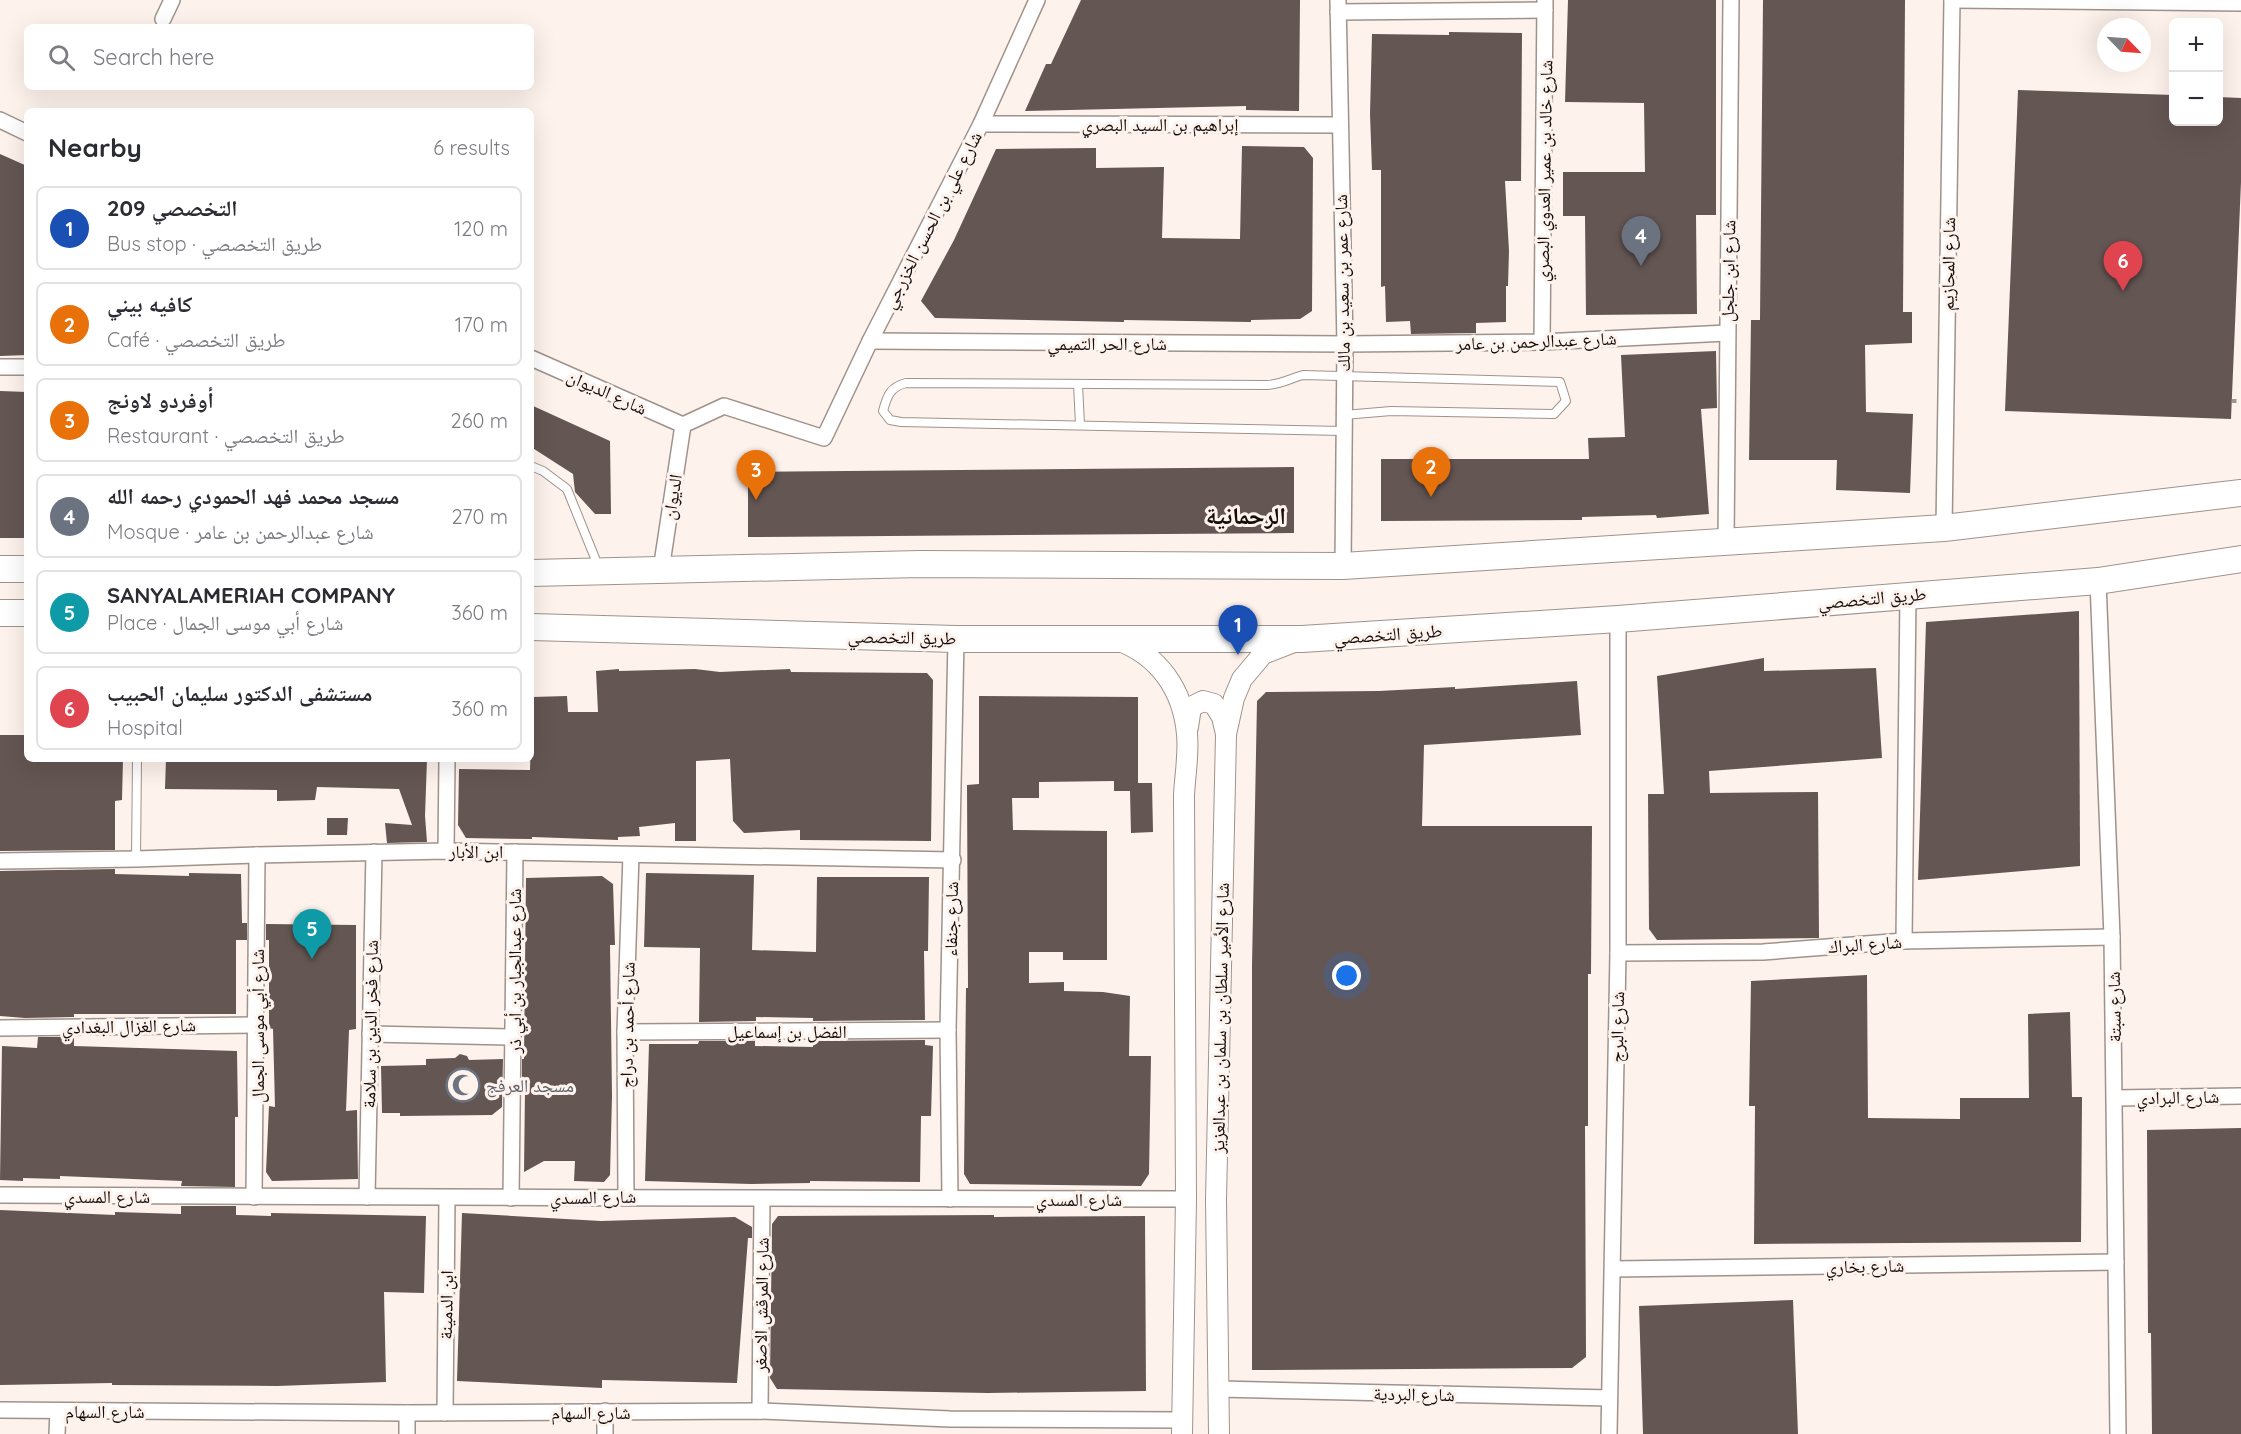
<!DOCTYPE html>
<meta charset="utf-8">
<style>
body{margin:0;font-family:Quicksand,"Noto Naskh Arabic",sans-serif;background:#f7f7f7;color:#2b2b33}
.controls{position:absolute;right:18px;top:18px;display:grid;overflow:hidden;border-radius:9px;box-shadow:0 6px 24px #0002}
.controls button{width:54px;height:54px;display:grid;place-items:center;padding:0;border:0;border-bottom:2px solid #e1e1e2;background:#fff;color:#2b2b33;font:30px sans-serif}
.compass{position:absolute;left:2097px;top:18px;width:54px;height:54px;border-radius:50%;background:#fff;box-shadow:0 6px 24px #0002;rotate:115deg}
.you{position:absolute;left:1347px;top:976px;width:21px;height:21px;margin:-15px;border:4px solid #fff;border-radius:50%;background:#1a73e8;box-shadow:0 0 0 9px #1a73e833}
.badge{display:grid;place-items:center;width:39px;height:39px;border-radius:50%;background:#db2777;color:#fff;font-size:20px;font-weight:700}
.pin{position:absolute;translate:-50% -50px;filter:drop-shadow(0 2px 3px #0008)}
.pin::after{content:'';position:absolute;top:32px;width:21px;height:18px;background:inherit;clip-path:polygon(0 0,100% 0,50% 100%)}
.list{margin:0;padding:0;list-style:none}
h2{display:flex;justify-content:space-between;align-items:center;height:78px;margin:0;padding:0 24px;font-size:26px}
h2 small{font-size:20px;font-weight:400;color:#7c7c81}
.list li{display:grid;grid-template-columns:39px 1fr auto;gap:18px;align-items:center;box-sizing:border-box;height:84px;margin:0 12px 12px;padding:0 12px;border:2px solid #e1e1e2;border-radius:9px}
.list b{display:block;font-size:22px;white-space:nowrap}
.list p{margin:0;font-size:20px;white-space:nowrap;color:#7c7c81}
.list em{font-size:20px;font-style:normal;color:#7c7c81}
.icon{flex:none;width:33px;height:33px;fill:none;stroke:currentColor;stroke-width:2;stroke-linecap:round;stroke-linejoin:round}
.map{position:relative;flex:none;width:2241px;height:1434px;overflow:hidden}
.search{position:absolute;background:#fff;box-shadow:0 6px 24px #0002;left:24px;top:24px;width:510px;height:66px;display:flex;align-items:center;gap:15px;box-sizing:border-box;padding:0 21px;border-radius:9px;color:#7c7c81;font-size:22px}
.panel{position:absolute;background:#fff;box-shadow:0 6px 24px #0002;left:24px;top:108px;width:510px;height:654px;border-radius:9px}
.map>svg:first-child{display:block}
.building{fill:#645653}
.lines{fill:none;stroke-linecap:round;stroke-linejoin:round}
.service-casing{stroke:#9f928b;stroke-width:10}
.minor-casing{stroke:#9f928b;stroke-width:18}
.tertiary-casing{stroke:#9f928b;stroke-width:22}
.primary-casing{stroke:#9f928b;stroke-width:28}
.path{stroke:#9f9692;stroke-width:4;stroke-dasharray:4.5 4.5;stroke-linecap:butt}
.service{stroke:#fff;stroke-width:8}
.minor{stroke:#fff;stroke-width:15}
.tertiary{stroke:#fff;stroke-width:20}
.primary{stroke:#fff;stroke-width:26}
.labels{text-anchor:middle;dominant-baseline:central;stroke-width:6;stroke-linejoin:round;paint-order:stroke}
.street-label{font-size:18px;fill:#130e0c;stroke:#fef2ec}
.worship-label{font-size:18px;fill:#5b616d;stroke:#fef2ec;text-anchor:start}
.district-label{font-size:24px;font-weight:bold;fill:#130e0c;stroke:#fef2ec}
</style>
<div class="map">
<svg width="2241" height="1434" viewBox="0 0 2241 1434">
<rect width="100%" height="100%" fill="#fef2ec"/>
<g class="building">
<polygon points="1081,0 1300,0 1299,111 1246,110 1246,106 1025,111 1046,64 1051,64"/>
<polygon points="1568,0 1716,0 1716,215 1696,215 1697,314 1586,315 1585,216 1563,216 1563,172 1645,172 1644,103 1565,102"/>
<polygon points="1763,0 1905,0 1903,312 1912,312 1912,343 1865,345 1866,412 1913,414 1910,493 1836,490 1837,460 1749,460 1751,320 1760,320"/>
<polygon points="1449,32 1522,33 1521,181 1505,181 1509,251 1508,286 1506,286 1506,322 1476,323 1476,333 1411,334 1410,321 1386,322 1385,286 1381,287 1381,170 1372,170 1370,114 1372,34 1449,35"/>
<polygon points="2018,90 2174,95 2174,122 2218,122 2218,97 2241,98 2241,182 2231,419 2005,411"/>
<polygon points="1242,146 1304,147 1313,158 1312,311 1300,319 1251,320 1251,322 1124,320 1124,322 935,318 921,301 954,240 996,149 1096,148 1096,168 1164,167 1162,238 1240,239"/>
<polygon points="0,154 27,166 27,355 0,356"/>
<polygon points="1716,351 1717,408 1701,409 1709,514 1657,518 1656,515 1582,517 1582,520 1381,521 1381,459 1589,459 1588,438 1625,437 1621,355"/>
<polygon points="0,391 27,392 27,538 0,538"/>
<polygon points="531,405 610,441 611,514 595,514 575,492 573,474 531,447"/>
<polygon points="1294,467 1294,533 748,537 748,472"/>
<polygon points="2079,611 2080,866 1918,880 1926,622"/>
<polygon points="1764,658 1764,671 1876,668 1882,758 1709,771 1710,793 1818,792 1819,938 1657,940 1649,929 1648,794 1664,794 1657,676"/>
<polygon points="619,669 619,671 695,669 720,672 790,669 791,672 927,673 933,680 931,841 800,840 800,830 744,833 733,821 730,759 696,761 696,841 675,841 675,823 639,827 640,836 618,837 618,840 532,837 532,839 466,838 458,825 459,769 530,770 532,697 567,696 568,712 598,712 596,671"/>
<polygon points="1577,681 1581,735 1424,745 1422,826 1592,826 1591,974 1588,974 1588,1126 1585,1126 1586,1357 1572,1368 1252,1370 1252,966 1257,701 1266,692 1379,691 1455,687 1455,689"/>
<polygon points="979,696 1138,697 1138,783 1152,783 1153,832 1131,833 1130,791 1114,791 1114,781 1039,782 1039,798 1012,798 1013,830 1107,831 1107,960 1063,960 1063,952 1029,952 1029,983 1064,982 1064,991 1103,992 1130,996 1129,1056 1151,1056 1149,1174 1141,1186 970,1184 964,1174 966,988 968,988 967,785 979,784"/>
<polygon points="0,735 27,735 27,759 123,759 122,800 115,801 115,850 0,851"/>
<polygon points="166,759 427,759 425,816 427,842 387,843 385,823 412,825 399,789 317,787 315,800 277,801 277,790 165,789"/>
<polygon points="327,818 348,818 347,835 327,835"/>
<polygon points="115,869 115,874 189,876 189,873 241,874 242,923 247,923 247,940 236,940 236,1014 74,1014 74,1017 25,1018 0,1016 0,871"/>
<polygon points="646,873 754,875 752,950 816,952 817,877 929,877 928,951 924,951 925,1020 813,1021 813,1018 756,1017 756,1021 699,1022 700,948 644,947"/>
<polygon points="602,876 613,884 615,945 610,945 612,1096 610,1175 604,1182 574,1181 575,1161 544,1161 524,1172 525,1090 522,1092 522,1059 524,1059 526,878"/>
<polygon points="266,924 356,925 356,1029 349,1030 346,1111 357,1110 358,1179 272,1181 266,1172 269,1106 275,1107 273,1029 269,1028 269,940 266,940"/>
<polygon points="1867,975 1868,1118 1960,1119 1960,1098 2029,1098 2028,1014 2070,1012 2072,1097 2082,1097 2081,1242 1754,1244 1755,1106 1749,1106 1751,981"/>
<polygon points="38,1037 74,1037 74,1046 237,1051 238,1117 235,1117 235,1187 181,1186 182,1181 60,1176 60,1179 23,1178 23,1181 0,1180 2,1046 37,1048"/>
<polygon points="925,1040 925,1045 933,1046 931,1116 921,1116 920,1182 810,1181 810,1183 751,1184 645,1181 649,1044 698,1044 699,1041 755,1041 755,1046 813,1047 813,1041"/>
<polygon points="460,1054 467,1056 469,1060 503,1059 502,1107 492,1115 400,1116 400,1113 382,1113 381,1066 426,1065 426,1059 455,1058"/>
<polygon points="2241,1128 2241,1434 2152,1434 2151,1333 2148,1333 2147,1130"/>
<polygon points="181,1206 236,1206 236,1215 271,1216 271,1213 426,1216 424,1293 384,1292 386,1382 277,1386 112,1385 112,1383 0,1385 0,1210 115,1215 115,1212 181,1214"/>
<polygon points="462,1213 601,1221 735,1217 752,1227 752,1238 748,1238 737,1383 602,1380 602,1388 457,1381"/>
<polygon points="994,1215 994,1217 1145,1216 1146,1391 988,1393 777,1389 770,1378 772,1224 778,1216"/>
<polygon points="1793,1300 1798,1434 1643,1434 1639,1306"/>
</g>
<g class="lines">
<defs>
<g id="service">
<polyline points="1078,384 1080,425"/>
<path d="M1343,431L901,422L890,420L883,411C887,396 890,387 906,383L1267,385C1283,384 1288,379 1303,375L1560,382L1566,401L1554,414L1391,411L1344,415"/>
<polyline points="531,466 543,471 567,489 599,568"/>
<polyline points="136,859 137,759"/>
</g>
<g id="minor">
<polyline points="1338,0 1345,344 1343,566"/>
<polyline points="1952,0 2241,3"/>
<polyline points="1338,12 1545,10"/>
<polyline points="163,19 172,0"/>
<polyline points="0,120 27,133"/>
<polyline points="981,124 1339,125"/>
<polyline points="870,341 1345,344 1542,342 1727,333"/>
<polyline points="1542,342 1545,0"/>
<polyline points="531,358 683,425"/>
<polyline points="0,367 27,367"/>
<polyline points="683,425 724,406 824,438 870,341 981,124 1037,0"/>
<polyline points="1944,528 1952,0"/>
<polyline points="1726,541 1731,0"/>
<polyline points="661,570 683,425"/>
<polyline points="2098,581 2112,937 2118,1434"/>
<polyline points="446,851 447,759"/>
<polyline points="0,861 136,859 257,855 446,851 953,860"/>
<polyline points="1904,941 1908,595"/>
<polyline points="1618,953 1763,952 1904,941 2112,937"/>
<polyline points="0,1028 257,1025"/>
<polyline points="625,1032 948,1030"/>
<polyline points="370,1034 513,1037"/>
<polyline points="2115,1098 2241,1096"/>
<path d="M0,1195C395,1198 791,1198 1186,1199"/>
<polyline points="626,1196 625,1032 631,855"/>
<polyline points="254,1197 257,855"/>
<polyline points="367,1197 374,852"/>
<polyline points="511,1198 515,852"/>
<polyline points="950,1199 948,1030 956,639"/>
<polyline points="1613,1269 2116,1262"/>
<polyline points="1219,1389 1609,1398"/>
<polyline points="0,1410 407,1413 760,1411 950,1419 1182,1420"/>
<polyline points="760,1411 762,1199"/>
<polyline points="445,1413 447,1198"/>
<polyline points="57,1434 58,1411"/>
<polyline points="407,1434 407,1413"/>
<polyline points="605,1434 605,1411"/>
<polyline points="1609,1434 1618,953 1618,619"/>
</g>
<g id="tertiary">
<path d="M1117,640C1159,655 1183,690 1187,734C1189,754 1185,775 1184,795L1186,1199L1182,1434"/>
<polyline points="1188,727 1191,707 1203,701 1214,704 1222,717 1226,734"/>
<polyline points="1219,1434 1216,1200 1226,734 1234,698 1242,679 1263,654 1294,642"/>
</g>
<g id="primary">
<polyline points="0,569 27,569"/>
<polyline points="531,573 920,564 1343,566 1944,528 2241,493"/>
<polyline points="0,613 27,613"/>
<polyline points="531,627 956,639 1302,639 1618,619 2098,581 2241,559"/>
</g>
</defs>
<use href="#service" class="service-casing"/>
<use href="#minor" class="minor-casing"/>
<use href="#tertiary" class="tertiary-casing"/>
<use href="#primary" class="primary-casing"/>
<polyline class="path" points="2232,401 2241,401"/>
<use href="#service" class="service"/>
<use href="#minor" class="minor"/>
<use href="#tertiary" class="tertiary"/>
<use href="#primary" class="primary"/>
</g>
<defs>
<symbol id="mosque-ring" viewBox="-11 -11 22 22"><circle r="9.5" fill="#fef2ec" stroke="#6b7280" stroke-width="1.5"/><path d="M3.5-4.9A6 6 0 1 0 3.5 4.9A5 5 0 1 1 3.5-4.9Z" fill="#6b7280"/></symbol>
</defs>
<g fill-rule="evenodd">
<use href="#mosque-ring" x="444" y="1066" width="38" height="38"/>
</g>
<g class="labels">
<g class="street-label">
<text x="1160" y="124">إبراهيم بن السيد البصري</text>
<text transform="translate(1544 171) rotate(-89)">شارع خالد بن عمير العدوي البصري</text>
<text transform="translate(932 220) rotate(-63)">شارع علي بن الحسن الخزرجي</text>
<text transform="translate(1948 264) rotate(-89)">شارع المحازيم</text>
<text transform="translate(1728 271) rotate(-89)">شارع ابن جلجل</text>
<text transform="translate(1342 283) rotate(-91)">شارع عمر بن سعيد بن مالك</text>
<text transform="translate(1536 341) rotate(-2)">شارع عبدالرحمن بن عامر</text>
<text x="1107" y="343">شارع الحر التميمي</text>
<text transform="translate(607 392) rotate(24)">شارع الديوان</text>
<text transform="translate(672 497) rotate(-81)">الديوان</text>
<text transform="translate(1872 598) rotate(-5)">طريق التخصصي</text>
<text transform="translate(1388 634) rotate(-4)">طريق التخصصي</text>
<text transform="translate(902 637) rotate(1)">طريق التخصصي</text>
<text x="476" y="851">ابن الأبار</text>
<text transform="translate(951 919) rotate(-89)">شارع جنفاء</text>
<text transform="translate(1865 944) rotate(-4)">شارع البراك</text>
<text transform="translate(514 971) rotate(-90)">شارع عبدالجبار بن أبي ذر</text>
<text transform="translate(2114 1007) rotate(-91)">شارع سبتة</text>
<text transform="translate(1220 1018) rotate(-89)">شارع الأمير سلطان بن سلمان بن عبدالعزيز</text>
<text transform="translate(370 1024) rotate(-89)">شارع فخر الدين بن سلامة</text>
<text transform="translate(627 1025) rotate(-89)">شارع أحمد بن دراج</text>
<text transform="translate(129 1026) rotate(-1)">شارع الغزال البغدادي</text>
<text transform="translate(257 1026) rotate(-90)">شارع أبي موسى الجمال</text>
<text transform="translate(1617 1027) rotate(-89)">شارع البرج</text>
<text x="787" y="1031">الفضل بن إسماعيل</text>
<text transform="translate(2178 1097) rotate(-1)">شارع البرادي</text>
<text x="107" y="1196">شارع المسدي</text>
<text transform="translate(593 1197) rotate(-1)">شارع المسدي</text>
<text x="1079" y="1199">شارع المسدي</text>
<text transform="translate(1865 1266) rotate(-1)">شارع بخاري</text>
<text transform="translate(446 1305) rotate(-89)">ابن الدمينة</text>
<text transform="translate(761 1305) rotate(-89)">شارع المرقش الاصغر</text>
<text transform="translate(1414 1394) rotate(1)">شارع البردية</text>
<text x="105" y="1411">شارع السهام</text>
<text x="591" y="1412">شارع السهام</text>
</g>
<g class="worship-label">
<text x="486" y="1085">مسجد العرفج</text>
</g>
<g class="district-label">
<text x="1246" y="515">الرحمانية</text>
</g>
</g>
</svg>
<div class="controls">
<button>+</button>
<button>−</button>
</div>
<svg class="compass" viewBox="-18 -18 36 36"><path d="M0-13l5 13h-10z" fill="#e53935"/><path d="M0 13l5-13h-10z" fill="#7c7c81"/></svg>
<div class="you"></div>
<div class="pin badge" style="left:1238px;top:655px;background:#1a4fb4">1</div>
<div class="pin badge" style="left:1431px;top:497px;background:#e8710a">2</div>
<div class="pin badge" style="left:756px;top:500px;background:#e8710a">3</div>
<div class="pin badge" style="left:1641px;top:266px;background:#6b7280">4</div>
<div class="pin badge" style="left:312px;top:959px;background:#0f9aa8">5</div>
<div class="pin badge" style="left:2123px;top:291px;background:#e0444e">6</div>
<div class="search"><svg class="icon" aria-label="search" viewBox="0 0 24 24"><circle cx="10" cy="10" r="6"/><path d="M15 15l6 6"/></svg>Search here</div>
<section class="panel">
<h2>Nearby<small>6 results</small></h2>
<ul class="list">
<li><span class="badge" style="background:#1a4fb4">1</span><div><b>التخصصي 209</b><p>Bus stop · طريق التخصصي</p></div><em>120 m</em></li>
<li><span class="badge" style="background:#e8710a">2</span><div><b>كافيه بيني</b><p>Café · طريق التخصصي</p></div><em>170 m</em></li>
<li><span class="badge" style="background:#e8710a">3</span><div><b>أوفردو لاونج</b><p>Restaurant · طريق التخصصي</p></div><em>260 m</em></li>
<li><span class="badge" style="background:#6b7280">4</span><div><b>مسجد محمد فهد الحمودي رحمه الله</b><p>Mosque · شارع عبدالرحمن بن عامر</p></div><em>270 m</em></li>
<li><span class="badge" style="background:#0f9aa8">5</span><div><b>SANYALAMERIAH COMPANY</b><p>Place · شارع أبي موسى الجمال</p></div><em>360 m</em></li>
<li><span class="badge" style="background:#e0444e">6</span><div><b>مستشفى الدكتور سليمان الحبيب</b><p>Hospital</p></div><em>360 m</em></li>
</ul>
</section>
</div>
